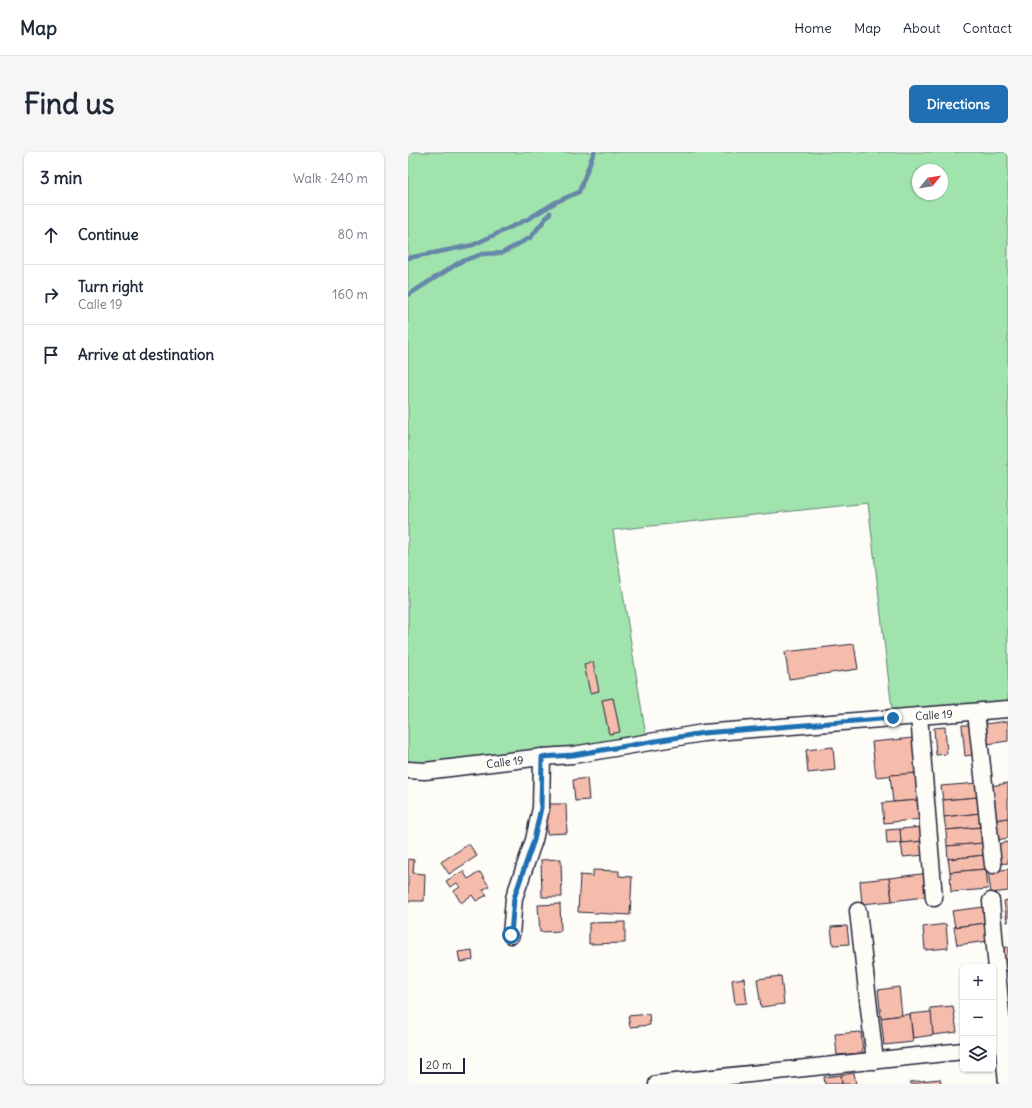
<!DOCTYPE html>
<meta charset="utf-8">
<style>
body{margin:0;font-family:Delius,sans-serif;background:#f6f6f7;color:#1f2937}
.controls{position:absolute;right:12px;bottom:12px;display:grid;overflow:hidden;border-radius:6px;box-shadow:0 1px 3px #0004}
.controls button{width:36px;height:36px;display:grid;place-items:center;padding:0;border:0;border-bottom:1px solid #e0e1e3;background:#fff;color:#1f2937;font:20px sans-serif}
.compass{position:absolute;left:504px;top:12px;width:36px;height:36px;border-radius:50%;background:#fff;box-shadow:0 1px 3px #0004;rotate:60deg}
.scale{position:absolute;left:12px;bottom:10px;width:45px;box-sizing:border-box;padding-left:4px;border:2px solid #22223b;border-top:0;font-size:11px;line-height:14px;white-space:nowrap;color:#22223b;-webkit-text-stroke:3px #fdfcf7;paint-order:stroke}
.stop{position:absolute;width:12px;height:12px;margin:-9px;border:3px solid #1f6fb2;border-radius:50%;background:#fff}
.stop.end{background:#1f6fb2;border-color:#fff;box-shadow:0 1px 4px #0008}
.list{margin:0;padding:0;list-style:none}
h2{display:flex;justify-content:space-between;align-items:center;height:52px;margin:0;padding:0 16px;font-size:17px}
h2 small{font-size:13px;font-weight:400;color:#747a83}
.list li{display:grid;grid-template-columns:26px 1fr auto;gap:12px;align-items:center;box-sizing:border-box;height:60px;padding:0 16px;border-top:1px solid #e0e1e3}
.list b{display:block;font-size:15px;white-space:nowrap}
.list p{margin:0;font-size:13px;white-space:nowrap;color:#747a83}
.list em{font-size:13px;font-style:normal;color:#747a83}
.icon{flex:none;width:22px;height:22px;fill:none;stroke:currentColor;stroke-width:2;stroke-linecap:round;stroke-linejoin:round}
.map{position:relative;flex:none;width:600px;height:932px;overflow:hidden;border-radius:6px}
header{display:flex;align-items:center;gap:24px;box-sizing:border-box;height:56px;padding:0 20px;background:#fff;border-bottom:1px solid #e0e1e3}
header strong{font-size:19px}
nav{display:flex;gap:22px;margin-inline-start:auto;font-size:14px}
.intro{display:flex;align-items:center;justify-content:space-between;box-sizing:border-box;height:96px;padding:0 24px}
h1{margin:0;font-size:28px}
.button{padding:10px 18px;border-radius:6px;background:#1f6fb2;color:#fff;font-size:14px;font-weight:700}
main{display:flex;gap:24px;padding:0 24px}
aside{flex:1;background:#fff;border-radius:6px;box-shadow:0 1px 3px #0004}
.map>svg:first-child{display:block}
.green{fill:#a1e3ad;stroke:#628274;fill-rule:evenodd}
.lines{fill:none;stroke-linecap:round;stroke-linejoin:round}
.stream{stroke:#6687a9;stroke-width:4.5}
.building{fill:#f5bcab;stroke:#22223b}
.minor-casing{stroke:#22223b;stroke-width:19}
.minor{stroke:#fdfcf7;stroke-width:16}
.route{stroke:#1f6fb2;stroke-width:5}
.labels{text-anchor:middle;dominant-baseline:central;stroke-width:3;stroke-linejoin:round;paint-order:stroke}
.street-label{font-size:11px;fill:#22223b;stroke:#fdfcf7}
</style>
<header>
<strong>Map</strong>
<nav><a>Home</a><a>Map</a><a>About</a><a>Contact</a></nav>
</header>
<div class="intro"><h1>Find us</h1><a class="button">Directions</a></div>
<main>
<aside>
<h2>3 min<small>Walk · 240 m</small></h2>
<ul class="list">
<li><svg class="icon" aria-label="ahead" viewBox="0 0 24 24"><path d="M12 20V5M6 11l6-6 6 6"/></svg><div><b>Continue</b></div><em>80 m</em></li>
<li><svg class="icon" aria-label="right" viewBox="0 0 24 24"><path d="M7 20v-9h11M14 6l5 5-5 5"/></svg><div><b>Turn right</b><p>Calle 19</p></div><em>160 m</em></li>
<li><svg class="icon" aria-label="arrive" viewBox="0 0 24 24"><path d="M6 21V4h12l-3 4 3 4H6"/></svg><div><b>Arrive at destination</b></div></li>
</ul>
</aside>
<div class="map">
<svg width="600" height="932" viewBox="0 0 600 932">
<rect width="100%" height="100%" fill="#fdfcf7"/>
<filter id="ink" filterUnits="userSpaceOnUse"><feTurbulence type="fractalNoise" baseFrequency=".025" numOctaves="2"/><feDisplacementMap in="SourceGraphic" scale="8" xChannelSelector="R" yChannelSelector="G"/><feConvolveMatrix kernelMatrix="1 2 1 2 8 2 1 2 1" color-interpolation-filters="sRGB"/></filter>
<g filter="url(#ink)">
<path class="green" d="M0,0H600V557L485,566L460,351L205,378L239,591L0,618ZM510,18H534V42H510Z"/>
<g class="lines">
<g class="stream">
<polyline points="0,106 65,93 120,67 148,50 171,40 186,0"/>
<polyline points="0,143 52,110 74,102 94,101 123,85 142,61"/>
</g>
</g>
<g class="building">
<polygon points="446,492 450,517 381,527 377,500"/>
<polygon points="185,510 191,539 182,541 176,512"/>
<polygon points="205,546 212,580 201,582 194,548"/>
<polygon points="600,569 600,589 579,592 577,572"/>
<polygon points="554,573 567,573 569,602 557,604"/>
<polygon points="537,575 539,602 528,603 526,576"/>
<polygon points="505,586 509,621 468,625 464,590"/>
<polygon points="425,595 427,618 400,621 398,598"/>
<polygon points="509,621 511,648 485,650 482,623"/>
<polygon points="179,626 181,648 167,649 165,628"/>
<polygon points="570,631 571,645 535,648 533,634"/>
<polygon points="600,631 600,666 587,668 582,634"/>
<polygon points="571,645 573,661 536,665 535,648"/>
<polygon points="511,648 513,667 476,671 474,651"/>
<polygon points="138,652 158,652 159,681 139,682"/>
<polygon points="573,661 574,675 538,678 536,665"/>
<polygon points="600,666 600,686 589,688 587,668"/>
<polygon points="514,675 516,689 493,691 492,677"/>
<polygon points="574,675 576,691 539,694 538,678"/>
<polygon points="492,677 493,691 479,692 478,678"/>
<polygon points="516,689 517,703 495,705 493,691"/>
<polygon points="600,690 600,711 591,712 589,692"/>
<polygon points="576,691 577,703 540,707 539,694"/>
<polygon points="61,692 69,704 41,722 33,710"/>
<polygon points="577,703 578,717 542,720 540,707"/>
<polygon points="0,707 6,708 5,721 17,722 16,749 0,749"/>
<polygon points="153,707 154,745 134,745 133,708"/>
<polygon points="578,717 580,737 543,740 542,720"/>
<polygon points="600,717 600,739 583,741 580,720"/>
<polygon points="185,718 211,719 211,724 224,725 222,763 170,760 172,723 185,724"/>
<polygon points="55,719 60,727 72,720 81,734 75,738 79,743 68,749 64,743 53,751 46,739 52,735 49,731 42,735 38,729"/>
<polygon points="521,721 524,744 484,749 481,726"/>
<polygon points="481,726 484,749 454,752 452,729"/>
<polygon points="600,748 600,770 599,770 596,749"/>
<polygon points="152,752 153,779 132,780 130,753"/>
<polygon points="576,755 579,771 547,775 544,759"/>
<polygon points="217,770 217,791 181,792 181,771"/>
<polygon points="579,771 581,789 549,793 546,775"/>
<polygon points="538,772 540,796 517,798 515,775"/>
<polygon points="439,774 441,792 425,793 423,775"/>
<polygon points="600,795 600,807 595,808 594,796"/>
<polygon points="64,798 65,808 52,810 50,800"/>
<polygon points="600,807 600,819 597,820 595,808"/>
<polygon points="373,824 376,852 353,855 349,827"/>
<polygon points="336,826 339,851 327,852 324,828"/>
<polygon points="491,835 494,863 473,866 470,838"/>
<polygon points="545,854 549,880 525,883 522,856"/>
<polygon points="523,860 525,883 505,886 502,862"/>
<polygon points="241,862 242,873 222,875 220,864"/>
<polygon points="502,862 505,890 476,893 473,866"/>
<polygon points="453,880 455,901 429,903 427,882"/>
<polygon points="446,921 448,932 434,932 433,923"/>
<polygon points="433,923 434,932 417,932 416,925"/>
<polygon points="532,927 533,932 503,932 502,930"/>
</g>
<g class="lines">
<defs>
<g id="minor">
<polyline points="568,560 585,713"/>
<polyline points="511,564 526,746"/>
<polyline points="0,618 17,619 134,605 165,603 295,581 600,557"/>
<polyline points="583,749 599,932"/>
<polyline points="450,759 467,909"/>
<polyline points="103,783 106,746 126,688 133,656 134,605"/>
<polyline points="249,932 555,899"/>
</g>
</defs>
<use href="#minor" class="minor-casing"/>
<use href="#minor" class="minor"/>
</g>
</g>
<g class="lines" filter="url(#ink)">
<polyline class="route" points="103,783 106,746 126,688 133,656 134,605 165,603 295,581 485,566"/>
</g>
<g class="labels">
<g class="street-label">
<text transform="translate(526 563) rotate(-4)">Calle 19</text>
<text transform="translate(97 610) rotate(-7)">Calle 19</text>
</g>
</g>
</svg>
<div class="controls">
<button>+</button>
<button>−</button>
<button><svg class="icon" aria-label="layers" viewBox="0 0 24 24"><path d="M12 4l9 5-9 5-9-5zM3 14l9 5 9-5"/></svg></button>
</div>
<svg class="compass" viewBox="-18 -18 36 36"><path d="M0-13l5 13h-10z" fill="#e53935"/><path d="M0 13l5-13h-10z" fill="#747a83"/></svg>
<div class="scale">20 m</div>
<div class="stop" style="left:103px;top:783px"></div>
<div class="stop end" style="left:485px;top:566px"></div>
</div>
</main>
